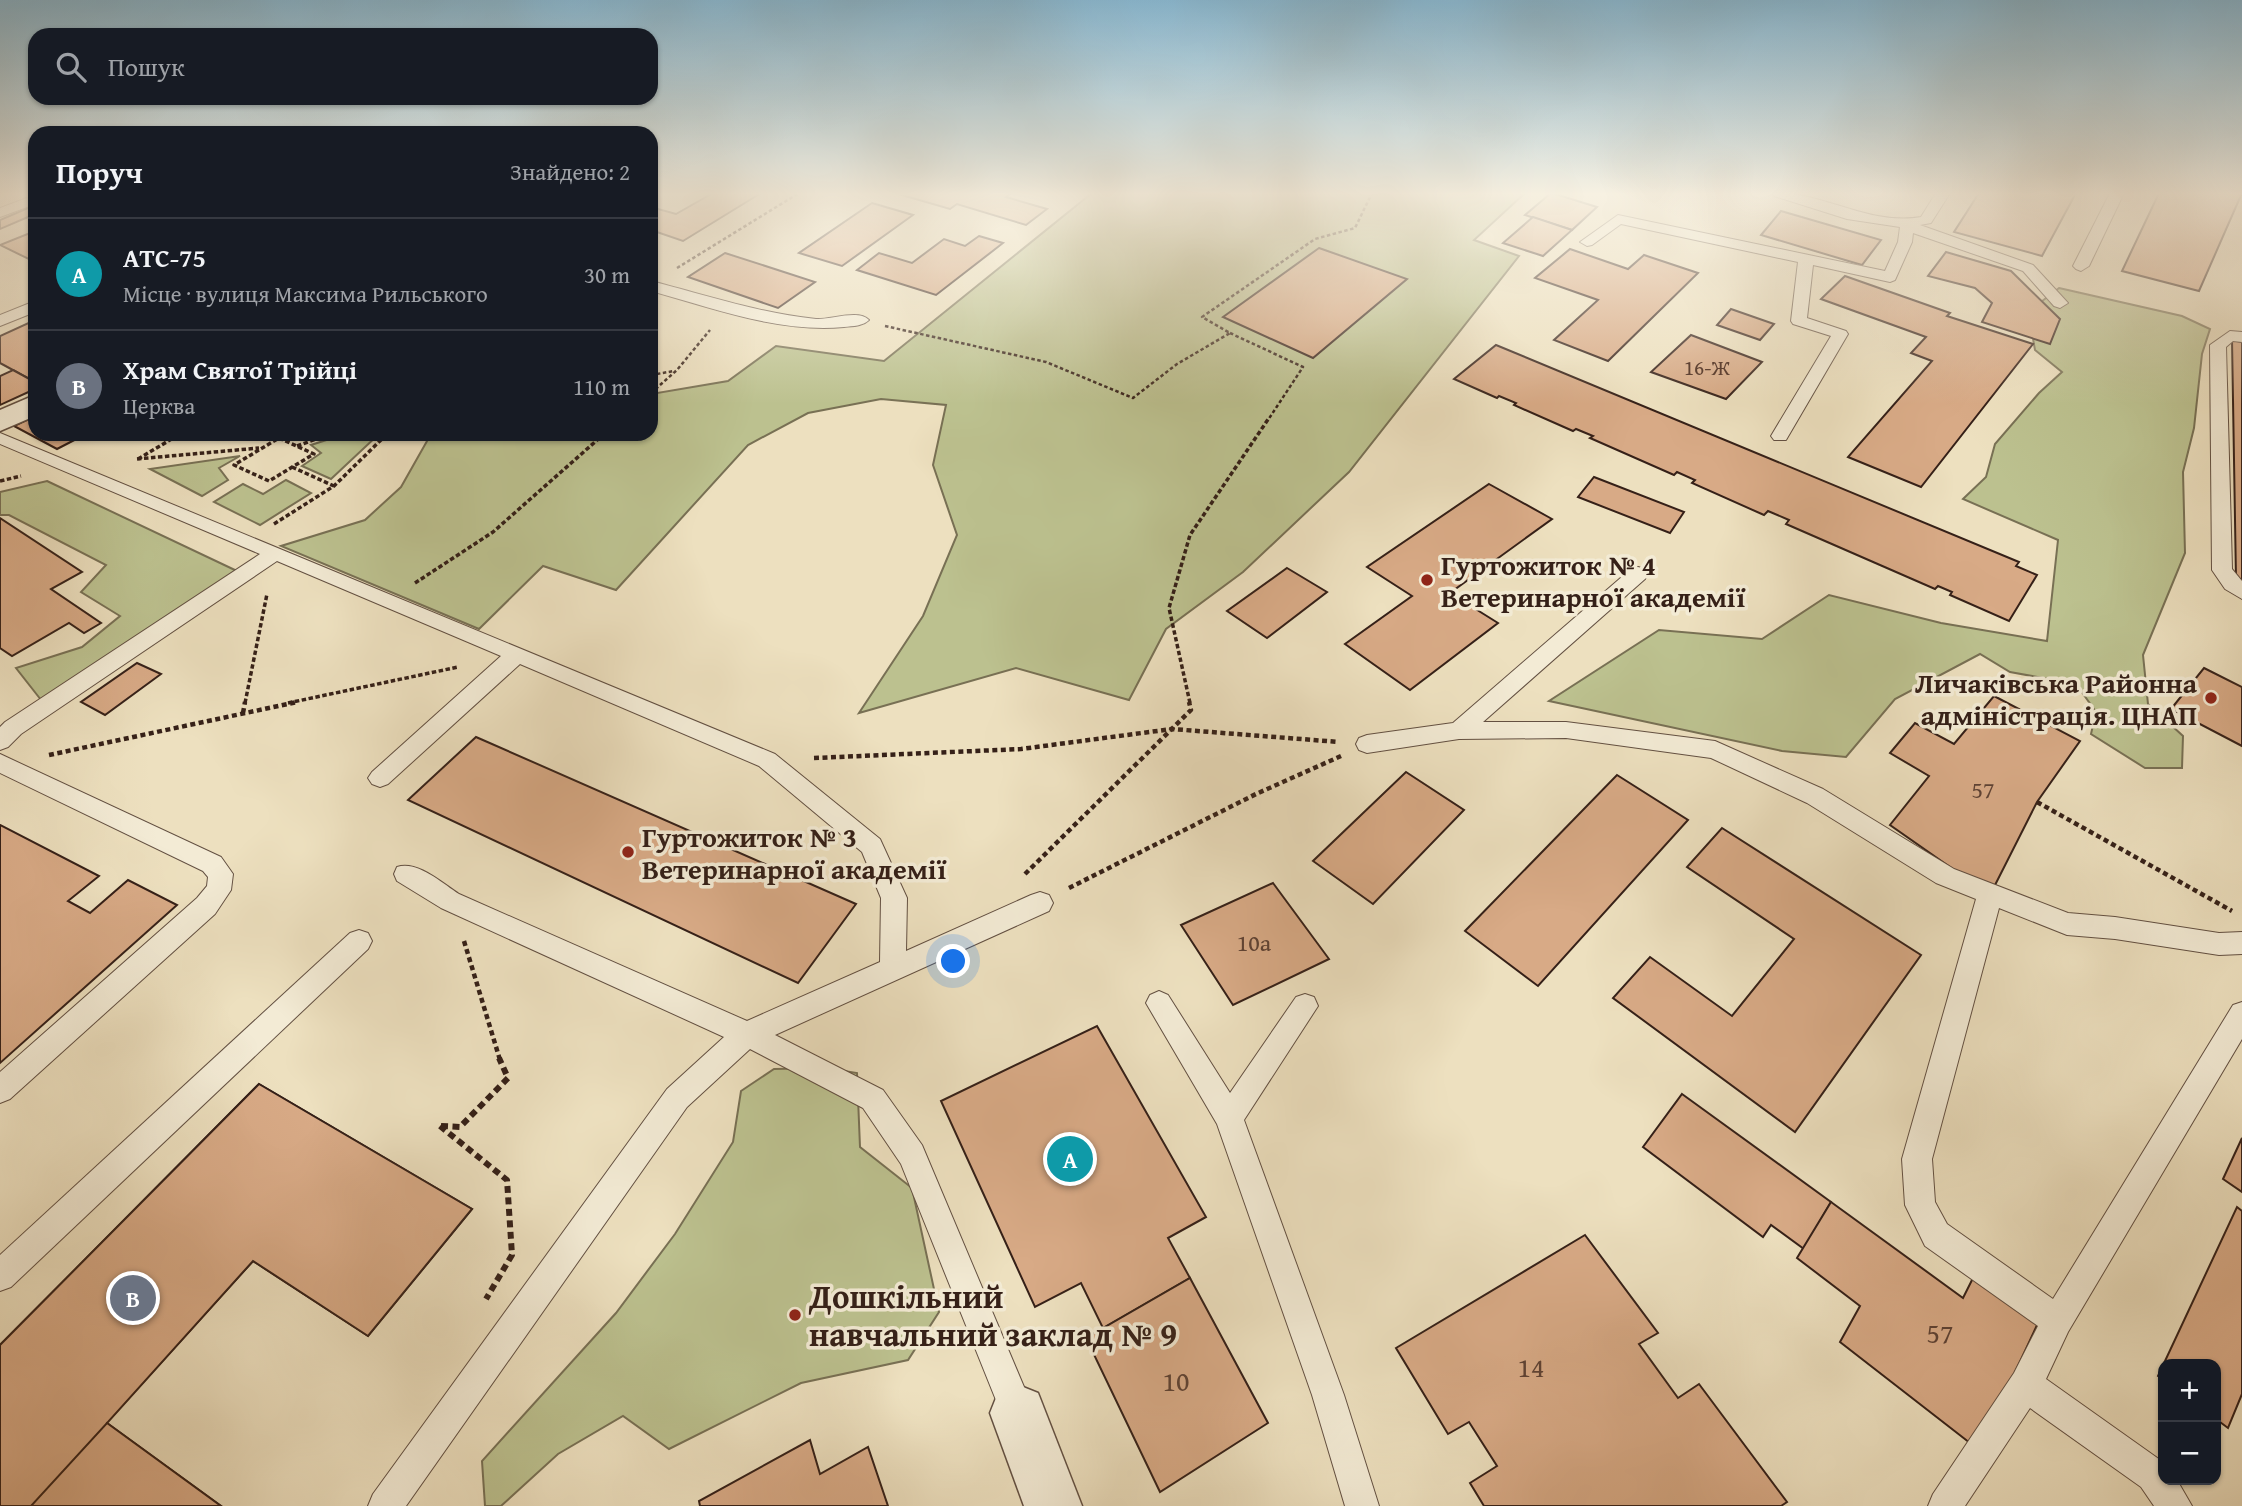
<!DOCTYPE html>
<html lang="uk">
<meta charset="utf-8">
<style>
body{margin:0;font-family:"Gentium Book Plus",serif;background:#20242c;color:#f1f3f6}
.controls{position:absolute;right:21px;bottom:21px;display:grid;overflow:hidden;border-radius:14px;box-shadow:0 2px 5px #0004}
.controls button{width:63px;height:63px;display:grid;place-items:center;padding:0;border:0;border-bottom:2px solid #363941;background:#171b24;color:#f1f3f6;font:35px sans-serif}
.you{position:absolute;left:954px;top:962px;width:24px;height:24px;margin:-18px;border:5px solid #fff;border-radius:50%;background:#1a73e8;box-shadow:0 0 0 10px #1a73e833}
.badge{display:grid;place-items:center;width:46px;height:46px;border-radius:50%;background:#7c3aed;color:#fff;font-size:23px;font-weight:700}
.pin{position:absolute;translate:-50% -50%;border:4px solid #fff;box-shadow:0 2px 7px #0006}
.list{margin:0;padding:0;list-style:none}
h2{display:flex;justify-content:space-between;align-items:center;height:91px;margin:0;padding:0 28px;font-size:30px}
h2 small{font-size:23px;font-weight:400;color:#9ea1a6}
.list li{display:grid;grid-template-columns:46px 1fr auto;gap:21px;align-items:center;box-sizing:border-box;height:112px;padding:0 28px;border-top:2px solid #363941}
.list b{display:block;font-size:26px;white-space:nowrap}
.list p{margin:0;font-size:23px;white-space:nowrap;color:#9ea1a6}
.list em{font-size:23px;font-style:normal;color:#9ea1a6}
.icon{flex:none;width:38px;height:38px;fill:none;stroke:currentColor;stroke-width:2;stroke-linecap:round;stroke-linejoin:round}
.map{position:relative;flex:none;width:2242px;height:1506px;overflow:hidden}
.search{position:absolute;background:#171b24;box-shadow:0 2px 5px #0004;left:28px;top:28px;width:630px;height:77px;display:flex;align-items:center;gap:18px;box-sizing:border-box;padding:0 24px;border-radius:21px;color:#9ea1a6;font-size:26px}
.panel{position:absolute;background:#171b24;box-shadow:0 2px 5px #0004;left:28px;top:126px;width:630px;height:315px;border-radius:21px}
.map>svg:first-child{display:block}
.green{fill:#bcc18f;stroke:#787054;stroke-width:2}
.building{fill:#d8aa86;stroke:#352018;stroke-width:2}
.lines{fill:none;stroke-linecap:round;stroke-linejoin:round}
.service-casing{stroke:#635042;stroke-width:2}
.minor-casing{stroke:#635042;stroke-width:3}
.tertiary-casing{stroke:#635042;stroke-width:3}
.path-far3{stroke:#352018;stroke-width:2.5;stroke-dasharray:3.5 2.5;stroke-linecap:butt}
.path-far2{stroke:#352018;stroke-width:3.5;stroke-dasharray:4.5 2.5;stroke-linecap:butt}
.path-far1{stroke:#352018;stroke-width:4.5;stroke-dasharray:5 3.5;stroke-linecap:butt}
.path{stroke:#352018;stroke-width:6;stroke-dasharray:7 4.5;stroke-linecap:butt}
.service{fill:#f3ebd5;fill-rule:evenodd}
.minor{fill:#f3ebd5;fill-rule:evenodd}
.tertiary{fill:#f3ebd5;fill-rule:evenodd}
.poi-dot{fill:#8f2418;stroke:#f3ebd5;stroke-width:2.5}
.labels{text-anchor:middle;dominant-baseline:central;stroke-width:7;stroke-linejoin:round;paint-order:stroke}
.far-number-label{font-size:21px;fill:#5e4234}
.number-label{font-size:24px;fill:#5e4234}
.poi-label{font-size:28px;font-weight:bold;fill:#352018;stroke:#f3ebd5;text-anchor:start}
.near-number-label{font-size:28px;fill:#5e4234}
.near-poi-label{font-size:33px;font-weight:bold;fill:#352018;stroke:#f3ebd5;text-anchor:start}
</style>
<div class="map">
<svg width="2242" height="1506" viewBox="0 0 2242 1506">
<rect width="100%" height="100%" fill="#ede0bf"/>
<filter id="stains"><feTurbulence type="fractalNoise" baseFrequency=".00286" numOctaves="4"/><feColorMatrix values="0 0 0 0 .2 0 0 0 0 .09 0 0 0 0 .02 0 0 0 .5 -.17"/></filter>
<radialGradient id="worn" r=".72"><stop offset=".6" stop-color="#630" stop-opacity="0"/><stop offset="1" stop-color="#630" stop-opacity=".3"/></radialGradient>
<g class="green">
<polygon points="1092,193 1525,193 1474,240 1519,256 1349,472 1243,572 1166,629 1129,700 1016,668 859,713 923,616 957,535 933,465 946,405 881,399 808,413 748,445 616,590 543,566 479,629 281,546 365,520 401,487 431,434 651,434 651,394 728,381 776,346 884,361"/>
<polygon points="2059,288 2182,316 2210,329 2202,354 2194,428 2183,472 2185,553 2143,655 2148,704 2183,736 2182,768 2145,768 2091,734 2096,712 2076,684 2010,672 1980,654 1895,699 1846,757 1782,751 1549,701 1659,630 1762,639 1829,595 1941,623 2047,641 2058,540 1963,499 1986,477 1995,444 2039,393 2062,372 2035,350 2032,333 2037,305"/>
<polygon points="345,434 379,434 331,479 302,466 321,453 311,445"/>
<polygon points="240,456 219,468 228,480 202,496 150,469"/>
<polygon points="286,480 311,493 260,525 214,502 243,484 263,494"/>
<polygon points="47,481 237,571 45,705 16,668 82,647 120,616 81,592 106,565 9,515 0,515 0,492"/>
<polygon points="826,1068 857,1073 860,1147 912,1188 939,1312 908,1360 801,1383 669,1449 623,1416 558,1454 501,1506 485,1506 482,1461 616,1313 675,1234 733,1142 741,1091 774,1069"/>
</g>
<g class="building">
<polygon points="713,193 761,193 683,241 651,230 651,207 676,214"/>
<polygon points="895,193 1011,193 1006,197 1047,209 1026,225 957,204 950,209"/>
<polygon points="1551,193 1552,193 1597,207 1572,230 1525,215"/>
<polygon points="1979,193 2076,193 2042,256 1954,232"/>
<polygon points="2159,193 2242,193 2199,291 2122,271"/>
<polygon points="872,203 913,215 842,266 799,253"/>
<polygon points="35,205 35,214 0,229 0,220"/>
<polygon points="1781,211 1881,240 1862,265 1761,235"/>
<polygon points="1533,217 1572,230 1543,256 1503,243"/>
<polygon points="35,231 35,262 0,245"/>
<polygon points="979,236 1003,243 936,295 857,270 879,253 912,263 944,239 965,246"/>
<polygon points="1319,248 1407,279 1313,358 1223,317"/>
<polygon points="1570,249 1628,269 1644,255 1698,273 1608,361 1554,340 1598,300 1535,278"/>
<polygon points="1946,252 2011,271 2060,319 2050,344 1982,322 1992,303 1975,288 1928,276"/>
<polygon points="725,253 815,282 778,308 688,277"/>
<polygon points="1845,276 1950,313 1947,316 2033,344 1921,487 1848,457 1932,361 1911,353 1926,337 1821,299"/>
<polygon points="1731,309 1774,324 1760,340 1717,325"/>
<polygon points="35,320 35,382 0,363 0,336"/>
<polygon points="1691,335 1762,362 1726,399 1651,372"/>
<polygon points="2232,340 2242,342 2242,581 2236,579"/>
<polygon points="1496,345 2019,562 2016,566 2037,575 2009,621 1950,595 1952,592 1938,586 1935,589 1786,524 1789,520 1768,511 1764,515 1692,483 1695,480 1677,472 1674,475 1590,438 1593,436 1576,429 1573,431 1514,405 1516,403 1499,396 1497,398 1454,379"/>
<polygon points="13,370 35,382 35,389 0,405 0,376"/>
<polygon points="35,416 35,434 86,434 57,449 14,426"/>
<polygon points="1594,477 1684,512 1670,533 1578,497"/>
<polygon points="1489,484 1552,519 1450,593 1498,623 1410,690 1345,644 1412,596 1367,567"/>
<polygon points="0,518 82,572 51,589 101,623 84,633 69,623 12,656 0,648"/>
<polygon points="1287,568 1327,592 1267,638 1227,611"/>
<polygon points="137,663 161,674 105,715 81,702"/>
<polygon points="2204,668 2242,687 2242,746 2171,709"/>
<polygon points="1994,696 2080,741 2037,802 1990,895 1890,825 1929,776 1890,753 1915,723 1954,744"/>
<polygon points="476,737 856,904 798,983 408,800"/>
<polygon points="1406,772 1464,810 1373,904 1313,861"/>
<polygon points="1617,775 1688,820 1538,986 1465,931"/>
<polygon points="0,825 99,876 68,901 90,913 128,880 177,905 0,1063"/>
<polygon points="1722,828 1921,955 1795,1132 1613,998 1650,957 1732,1016 1794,939 1687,867"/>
<polygon points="1273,883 1329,959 1233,1005 1181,925"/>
<polygon points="1097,1026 1206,1217 1168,1238 1190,1278 1086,1338 1103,1328 1081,1283 1035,1307 941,1101"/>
<polygon points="259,1084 472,1209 368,1336 253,1261 31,1506 0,1506 0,1345"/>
<polygon points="259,1084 472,1209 368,1336 253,1261 107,1423 221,1506 0,1506 0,1345"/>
<polygon points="1682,1094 1831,1202 1804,1249 1771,1225 1763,1237 1643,1147"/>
<polygon points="2242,1138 2242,1192 2223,1179"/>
<polygon points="1831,1202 1963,1298 1974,1276 2038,1323 1979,1450 1840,1342 1860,1306 1797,1258"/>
<polygon points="2237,1207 2242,1211 2242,1394 2228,1428 2216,1419 2216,1364 2163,1364 2163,1380 2158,1376"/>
<polygon points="1585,1235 1658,1333 1639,1344 1678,1398 1699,1384 1787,1502 1781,1506 1484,1506 1470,1483 1497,1466 1469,1422 1448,1434 1396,1348"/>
<polygon points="1190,1278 1268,1423 1160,1492 1086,1338"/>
<polygon points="107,1423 221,1506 31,1506"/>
<polygon points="810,1440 820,1474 868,1447 888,1506 700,1506 699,1501"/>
</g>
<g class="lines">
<defs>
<g id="service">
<path d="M1772,193C1823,191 1868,226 1921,217L1936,193H1950L1931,223L1920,225L2033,265L2068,303L2060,308L2054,306L2023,271L1913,233L1912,242L1895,280L1890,282L1813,265L1807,318L1846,331L1848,334L1786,440H1774L1771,436L1831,336L1793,324L1791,321L1798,262L1621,224L1592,245L1587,246L1580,242L1618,215L1885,271L1898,242L1900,227L1847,219L1774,196Z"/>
<polygon points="2110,193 2124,193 2089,266 2081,271 2076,269 2073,266"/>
<polygon points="35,195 35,204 0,217 0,208"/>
<path d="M651,281C706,295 759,313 816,319C831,320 858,309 869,320C863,326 853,326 844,327C778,333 713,308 651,291Z"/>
<polygon points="35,301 35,312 0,326 0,315"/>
<polygon points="2230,331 2242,332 2242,342 2233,341 2226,347 2232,569 2242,581 2242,599 2225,589 2212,570 2210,345"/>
<path d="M0,433L775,754L880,839L907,898L906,951L1031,895L1040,892L1049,895L1053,903L1049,911L775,1035L883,1090L922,1145L1035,1413L1030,1425L1018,1430L1006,1425L901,1164L863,1108L750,1049L687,1107L406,1506H368L373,1494L667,1089L724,1037L441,908L397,881L394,874L397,867C417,860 442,883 459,894L747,1021L880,962L881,898L862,852L759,766L520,664L388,784L380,787L372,784L368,778L372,772L501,656L277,561L21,734L8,747L0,750V727L5,722L260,554L0,444Z"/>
<polygon points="1638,567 1645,569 1648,574 1645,579 1483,722 1566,722 1715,741 1823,789 1954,869 2068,913 2115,917 2219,933 2242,932 2242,954 2219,955 2115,939 2067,935 1999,908 1932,1159 1935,1202 1947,1224 2053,1299 2233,1005 2242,1002 2242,1039 2068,1332 2046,1379 2163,1462 2163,1480 2177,1480 2192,1506 2154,1506 2141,1487 2030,1408 1965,1506 1928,1506 1933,1494 2014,1373 2038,1326 1925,1246 1905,1205 1902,1159 1976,899 1936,883 1807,803 1711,758 1566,738 1459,739 1367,753 1359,750 1356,744 1359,738 1367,735 1453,723 1631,569"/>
<polygon points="0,754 221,857 233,874 231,890 215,914 10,1099 0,1103 0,1072 197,898 207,886 208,877 203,871 0,773"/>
<polygon points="359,930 368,933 372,941 368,949 11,1287 0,1291 0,1255 350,933"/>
<polygon points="1159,991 1168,995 1230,1093 1296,997 1305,994 1314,997 1318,1006 1244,1120 1344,1395 1379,1506 1345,1506 1312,1395 1217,1124 1146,1003 1150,995"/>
</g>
<polygon id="minor" points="1018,1385 1038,1393 1082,1506 1024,1506 990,1413 998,1393"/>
<polygon id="tertiary" points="35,395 35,416 0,431 0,410"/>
</defs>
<use href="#service" class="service-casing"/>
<use href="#minor" class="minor-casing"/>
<use href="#tertiary" class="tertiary-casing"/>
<g class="path-far3">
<polyline points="677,268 799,193"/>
<polyline points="885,326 1046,362 1133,398 1177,364 1230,333 1202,317 1315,239 1355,228 1372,193"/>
<polyline points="1230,333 1303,367 1268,420"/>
<polyline points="651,375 674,371"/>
<polyline points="651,393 677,370 710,330"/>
</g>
<g class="path-far2">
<polygon points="279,438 314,454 269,481 234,465"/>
<polyline points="297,446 330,434"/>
<polyline points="137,459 259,448"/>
<polyline points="138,459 180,434"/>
<polyline points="292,467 334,486"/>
<polyline points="0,481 21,476"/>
<polyline points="274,524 334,486 387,434"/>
<polyline points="415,583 493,532 604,434"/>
<polyline points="245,703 267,594"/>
<polyline points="288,703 458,667"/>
<polyline points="1190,703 1169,608 1190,535 1269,418"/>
</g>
<g class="path-far1">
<polyline points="243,713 245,702"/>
<polyline points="49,755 297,702"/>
<polyline points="814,758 1021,749 1172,729 1339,742"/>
<polyline points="2037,802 2232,911"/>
<polyline points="1025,874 1191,710 1189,702"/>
<polyline points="1069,888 1256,794 1341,756"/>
<polyline points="464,941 500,1060"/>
</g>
<g class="path">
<polyline points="440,1126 507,1180 512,1255 486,1299"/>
<polyline points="441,1126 460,1127 508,1078 499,1058"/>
</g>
<use href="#service" class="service"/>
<use href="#minor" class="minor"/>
<use href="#tertiary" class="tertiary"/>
</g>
<linearGradient id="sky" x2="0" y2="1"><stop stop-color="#88b8d2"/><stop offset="0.48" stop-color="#f7f1e2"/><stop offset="1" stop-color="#f7f1e2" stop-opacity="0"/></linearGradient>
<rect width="2242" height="404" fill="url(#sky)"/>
<g class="poi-dot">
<circle cx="1427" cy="580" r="7"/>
<circle cx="2211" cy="698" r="7"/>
<circle cx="628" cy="852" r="7"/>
<circle cx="795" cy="1315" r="7"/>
</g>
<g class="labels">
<g class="far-number-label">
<text x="1707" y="367">16-Ж</text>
</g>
<g class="number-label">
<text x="1983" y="789">57</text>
<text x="1254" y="942">10а</text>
</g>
<g class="poi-label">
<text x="1441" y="564">Гуртожиток № 4<tspan x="1441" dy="32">Ветеринарної академії</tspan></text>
<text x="2197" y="682" text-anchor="end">Личаківська Районна<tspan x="2197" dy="32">адміністрація. ЦНАП</tspan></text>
<text x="642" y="836">Гуртожиток № 3<tspan x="642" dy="32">Ветеринарної академії</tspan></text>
</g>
<g class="near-number-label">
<text x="1940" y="1332">57</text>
<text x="1531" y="1366">14</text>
<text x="1176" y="1380">10</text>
</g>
<g class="near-poi-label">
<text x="809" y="1296">Дошкільний<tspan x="809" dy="38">навчальний заклад № 9</tspan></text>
</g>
</g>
<rect width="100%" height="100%" filter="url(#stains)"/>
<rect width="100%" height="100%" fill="url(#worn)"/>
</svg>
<div class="controls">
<button>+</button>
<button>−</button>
</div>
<div class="you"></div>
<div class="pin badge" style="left:1070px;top:1159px;background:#0f9aa8">A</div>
<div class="pin badge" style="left:133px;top:1298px;background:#6b7280">B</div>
<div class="search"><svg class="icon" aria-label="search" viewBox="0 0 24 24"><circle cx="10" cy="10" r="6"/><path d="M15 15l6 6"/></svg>Пошук</div>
<section class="panel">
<h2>Поруч<small>Знайдено: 2</small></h2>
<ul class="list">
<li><span class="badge" style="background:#0f9aa8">A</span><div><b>АТС-75</b><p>Місце · вулиця Максима Рильського</p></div><em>30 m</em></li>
<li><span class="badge" style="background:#6b7280">B</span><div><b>Храм Святої Трійці</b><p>Церква</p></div><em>110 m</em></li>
</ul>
</section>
</div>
